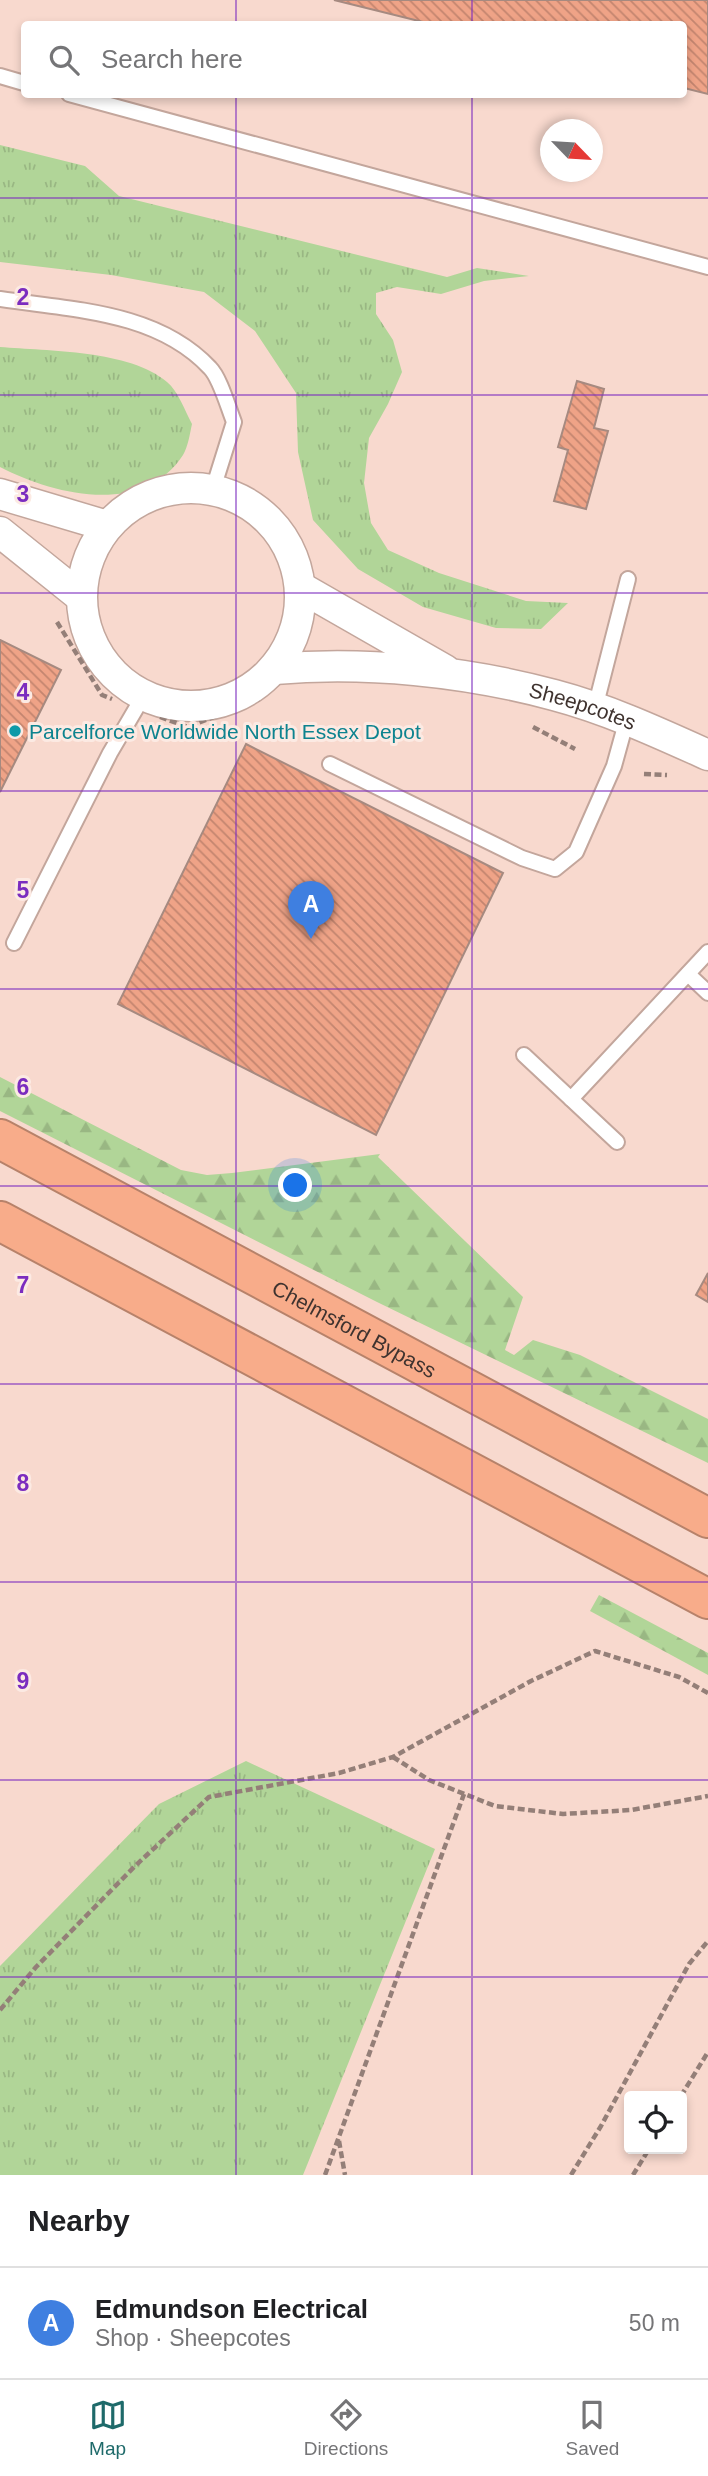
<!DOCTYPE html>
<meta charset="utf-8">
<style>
body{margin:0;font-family:Helvetica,sans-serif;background:#f2f2f2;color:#202124}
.controls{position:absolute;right:21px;bottom:21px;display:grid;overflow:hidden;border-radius:7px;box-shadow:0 4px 10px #0003}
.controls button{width:63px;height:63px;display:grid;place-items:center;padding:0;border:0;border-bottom:2px solid #e0e0e0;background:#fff;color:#202124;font:35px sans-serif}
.compass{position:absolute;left:540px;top:119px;width:63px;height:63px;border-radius:50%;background:#fff;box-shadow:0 4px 10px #0003;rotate:115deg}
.you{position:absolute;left:296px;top:1186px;width:24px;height:24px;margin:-18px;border:5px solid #fff;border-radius:50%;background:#1a73e8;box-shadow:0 0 0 10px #1a73e833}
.badge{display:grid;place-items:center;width:46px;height:46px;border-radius:50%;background:#1e6a6a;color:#fff;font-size:23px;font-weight:700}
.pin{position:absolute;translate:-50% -58px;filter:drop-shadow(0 2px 4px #0008)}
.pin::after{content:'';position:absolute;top:37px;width:24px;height:21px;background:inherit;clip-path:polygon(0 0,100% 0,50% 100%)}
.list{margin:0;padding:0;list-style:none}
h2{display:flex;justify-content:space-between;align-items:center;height:91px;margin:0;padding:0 28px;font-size:30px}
h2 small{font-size:23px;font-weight:400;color:#757577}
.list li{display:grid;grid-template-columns:46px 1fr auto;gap:21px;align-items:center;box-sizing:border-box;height:112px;padding:0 28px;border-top:2px solid #e0e0e0}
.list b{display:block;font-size:26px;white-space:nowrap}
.list p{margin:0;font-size:23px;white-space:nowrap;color:#757577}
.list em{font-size:23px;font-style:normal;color:#757577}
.icon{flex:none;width:38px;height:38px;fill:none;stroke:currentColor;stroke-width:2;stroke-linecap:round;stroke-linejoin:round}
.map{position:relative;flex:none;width:708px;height:2175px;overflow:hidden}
.search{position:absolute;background:#fff;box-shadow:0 4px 10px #0003;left:21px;right:21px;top:21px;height:77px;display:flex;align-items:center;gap:18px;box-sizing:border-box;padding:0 24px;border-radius:7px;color:#757577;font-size:26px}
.sheet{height:203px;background:#fff}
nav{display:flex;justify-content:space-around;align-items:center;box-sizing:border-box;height:98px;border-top:2px solid #e0e0e0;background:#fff;font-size:19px;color:#757577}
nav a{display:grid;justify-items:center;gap:4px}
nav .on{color:#1e6a6a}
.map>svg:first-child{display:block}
.grass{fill:url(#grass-tufts)}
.forest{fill:url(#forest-firs)}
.building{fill:url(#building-back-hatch);stroke:#a68a80;stroke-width:2}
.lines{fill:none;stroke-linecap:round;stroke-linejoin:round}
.lane-casing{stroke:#c3a69c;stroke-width:18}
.street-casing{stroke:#c3a69c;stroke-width:33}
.highway-casing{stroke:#b7826a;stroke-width:42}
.path{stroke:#947f78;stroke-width:4.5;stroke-dasharray:7 3.5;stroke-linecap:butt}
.lane{stroke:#fff;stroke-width:14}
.street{stroke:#fff;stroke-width:30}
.highway{stroke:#f8ac8a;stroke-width:38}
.grid{fill:none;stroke:#7b2cbf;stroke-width:2;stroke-opacity:0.55}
.culture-dot{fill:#0f9aa8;stroke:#fceae3;stroke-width:2.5}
.labels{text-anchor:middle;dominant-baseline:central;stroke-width:6;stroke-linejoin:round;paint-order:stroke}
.street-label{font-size:21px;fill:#3f332f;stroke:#fceae3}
.culture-label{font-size:21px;fill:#0d838f;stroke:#fceae3;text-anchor:start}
.grid-label{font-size:23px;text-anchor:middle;font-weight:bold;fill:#7b2cbf;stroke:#fceae3;stroke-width:6;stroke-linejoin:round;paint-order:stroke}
</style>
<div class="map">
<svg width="708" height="2175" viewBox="0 0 708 2175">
<defs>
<pattern id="grass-tufts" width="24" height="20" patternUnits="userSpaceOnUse" patternTransform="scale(1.75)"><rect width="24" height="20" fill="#b1d598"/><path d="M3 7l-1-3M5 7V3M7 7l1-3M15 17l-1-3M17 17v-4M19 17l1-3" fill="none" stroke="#99b783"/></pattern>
<pattern id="forest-firs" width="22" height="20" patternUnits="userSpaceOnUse" patternTransform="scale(1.75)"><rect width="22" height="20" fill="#b1d598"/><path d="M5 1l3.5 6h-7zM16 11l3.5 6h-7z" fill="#99b783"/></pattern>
<pattern id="building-back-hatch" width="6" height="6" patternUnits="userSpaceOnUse" patternTransform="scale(1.75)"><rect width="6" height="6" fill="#efa387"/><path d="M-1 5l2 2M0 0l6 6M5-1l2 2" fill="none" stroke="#c3856f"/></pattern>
</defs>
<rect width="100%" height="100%" fill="#f8d9ce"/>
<g class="grass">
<polygon points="0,145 85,166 119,196 447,277 477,268 529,276 484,281 441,294 397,287 376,293 376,314 393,340 402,372 388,404 369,438 364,483 371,523 388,550 439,573 526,601 568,603 541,629 496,628 423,607 358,569 313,520 298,452 296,393 255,331 204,292 111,275 0,262"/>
<path d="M0,347C48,351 130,350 167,382C178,391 185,411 192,424C190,433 188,447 183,455C143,517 54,495 0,467Z"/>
<polygon points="246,1761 435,1849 303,2175 0,2175 0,1966 159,1804"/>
</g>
<g class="forest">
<polygon points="0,1077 181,1170 207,1175 232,1173 380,1154 378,1157 523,1297 505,1350 514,1355 533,1340 580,1355 708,1419 708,1463 377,1302 0,1111"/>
<polygon points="599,1595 708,1653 708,1675 590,1611"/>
</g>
<g class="building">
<polygon points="334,0 708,0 708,94 684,88 684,24 431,24"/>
<polygon points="577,381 604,389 594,428 608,431 586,509 554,501 568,450 558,447"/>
<polygon points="0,640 61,670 0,792"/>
<polygon points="246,744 503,873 376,1135 118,1004"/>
<polygon points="708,1273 708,1302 696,1295"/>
</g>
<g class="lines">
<defs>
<g id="lane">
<polyline points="0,76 24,83"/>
<polyline points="69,94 708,267"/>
<path d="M0,299C72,310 157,311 210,368C220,378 228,407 234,422L213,489"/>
<polyline points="595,708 628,579"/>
<polyline points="330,764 522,858 555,869 576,852 614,766 627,719"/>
<polyline points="14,943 110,753 144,695"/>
<polyline points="688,974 708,993"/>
<polyline points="524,1055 617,1142"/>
<polyline points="571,1099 708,952"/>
</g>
<g id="street">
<circle cx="191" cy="597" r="109"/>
<polyline points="0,494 107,526"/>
<polyline points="0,532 81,597"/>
<polyline points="300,587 445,670"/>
<path id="s1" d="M274,669C365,661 465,671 554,695C607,709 657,732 708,755"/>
</g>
<g id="highway">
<path id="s2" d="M0,1139L708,1518"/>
<polyline points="0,1221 708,1599"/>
</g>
</defs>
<use href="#lane" class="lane-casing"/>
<use href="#street" class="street-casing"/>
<use href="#highway" class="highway-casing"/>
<g class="path">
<polyline points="57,622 102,695 112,699"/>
<polyline points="160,717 188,727 259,699"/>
<polyline points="533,727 575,749"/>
<polyline points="644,774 667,775"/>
<polyline points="393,1757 429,1780 495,1806 563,1814 631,1810 708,1796"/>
<polyline points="0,2010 36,1967 134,1867 209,1797 339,1773 393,1757 531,1681 595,1651 679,1677 708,1693"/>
<polyline points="681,2096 708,2052"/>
<polyline points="339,2141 345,2175"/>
<polyline points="325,2175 464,1794"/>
<polyline points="571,2175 601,2126 689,1964 708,1941"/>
<polyline points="633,2175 649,2149"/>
</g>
<use href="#lane" class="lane"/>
<use href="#street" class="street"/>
<use href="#highway" class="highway"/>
</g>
<path class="grid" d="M236,0V24M472,0V24M236,94V2175M472,94V2175M0,198H708M0,395H708M0,593H708M0,791H708M0,989H708M0,1186H708M0,1384H708M0,1582H708M0,1780H708M0,1977H708"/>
<circle class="culture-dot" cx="15" cy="731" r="7"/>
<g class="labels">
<g class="street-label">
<text stroke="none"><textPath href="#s1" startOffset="313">Sheepcotes</textPath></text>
<text stroke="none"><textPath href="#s2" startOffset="402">Chelmsford Bypass</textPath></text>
</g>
<g class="culture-label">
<text x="29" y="731">Parcelforce Worldwide North Essex Depot</text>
</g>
</g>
<g class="grid-label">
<text x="23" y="305">2</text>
<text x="23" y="502">3</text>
<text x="23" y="700">4</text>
<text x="23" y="898">5</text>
<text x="23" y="1095">6</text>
<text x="23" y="1293">7</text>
<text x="23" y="1491">8</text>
<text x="23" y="1689">9</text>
</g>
</svg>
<div class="controls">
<button><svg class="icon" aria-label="locate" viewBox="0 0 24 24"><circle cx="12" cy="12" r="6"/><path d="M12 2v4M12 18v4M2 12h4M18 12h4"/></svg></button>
</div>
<svg class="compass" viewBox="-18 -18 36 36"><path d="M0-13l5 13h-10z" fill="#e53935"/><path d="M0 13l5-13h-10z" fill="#757577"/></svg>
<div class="you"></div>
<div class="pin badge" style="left:311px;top:939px;background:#3f7fe0">A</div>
<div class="search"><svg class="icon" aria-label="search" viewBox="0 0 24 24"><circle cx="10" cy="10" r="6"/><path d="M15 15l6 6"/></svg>Search here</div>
</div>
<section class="sheet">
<h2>Nearby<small></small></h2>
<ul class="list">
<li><span class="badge" style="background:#3f7fe0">A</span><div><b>Edmundson Electrical</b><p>Shop · Sheepcotes</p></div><em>50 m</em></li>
</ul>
</section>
<nav>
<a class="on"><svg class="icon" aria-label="map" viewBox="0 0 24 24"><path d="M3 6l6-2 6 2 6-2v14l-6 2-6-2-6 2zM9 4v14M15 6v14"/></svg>Map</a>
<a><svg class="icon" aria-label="directions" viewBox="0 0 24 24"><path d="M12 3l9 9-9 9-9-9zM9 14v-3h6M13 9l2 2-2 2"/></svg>Directions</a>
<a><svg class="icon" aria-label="saved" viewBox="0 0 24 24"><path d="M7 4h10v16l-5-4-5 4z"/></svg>Saved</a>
</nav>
